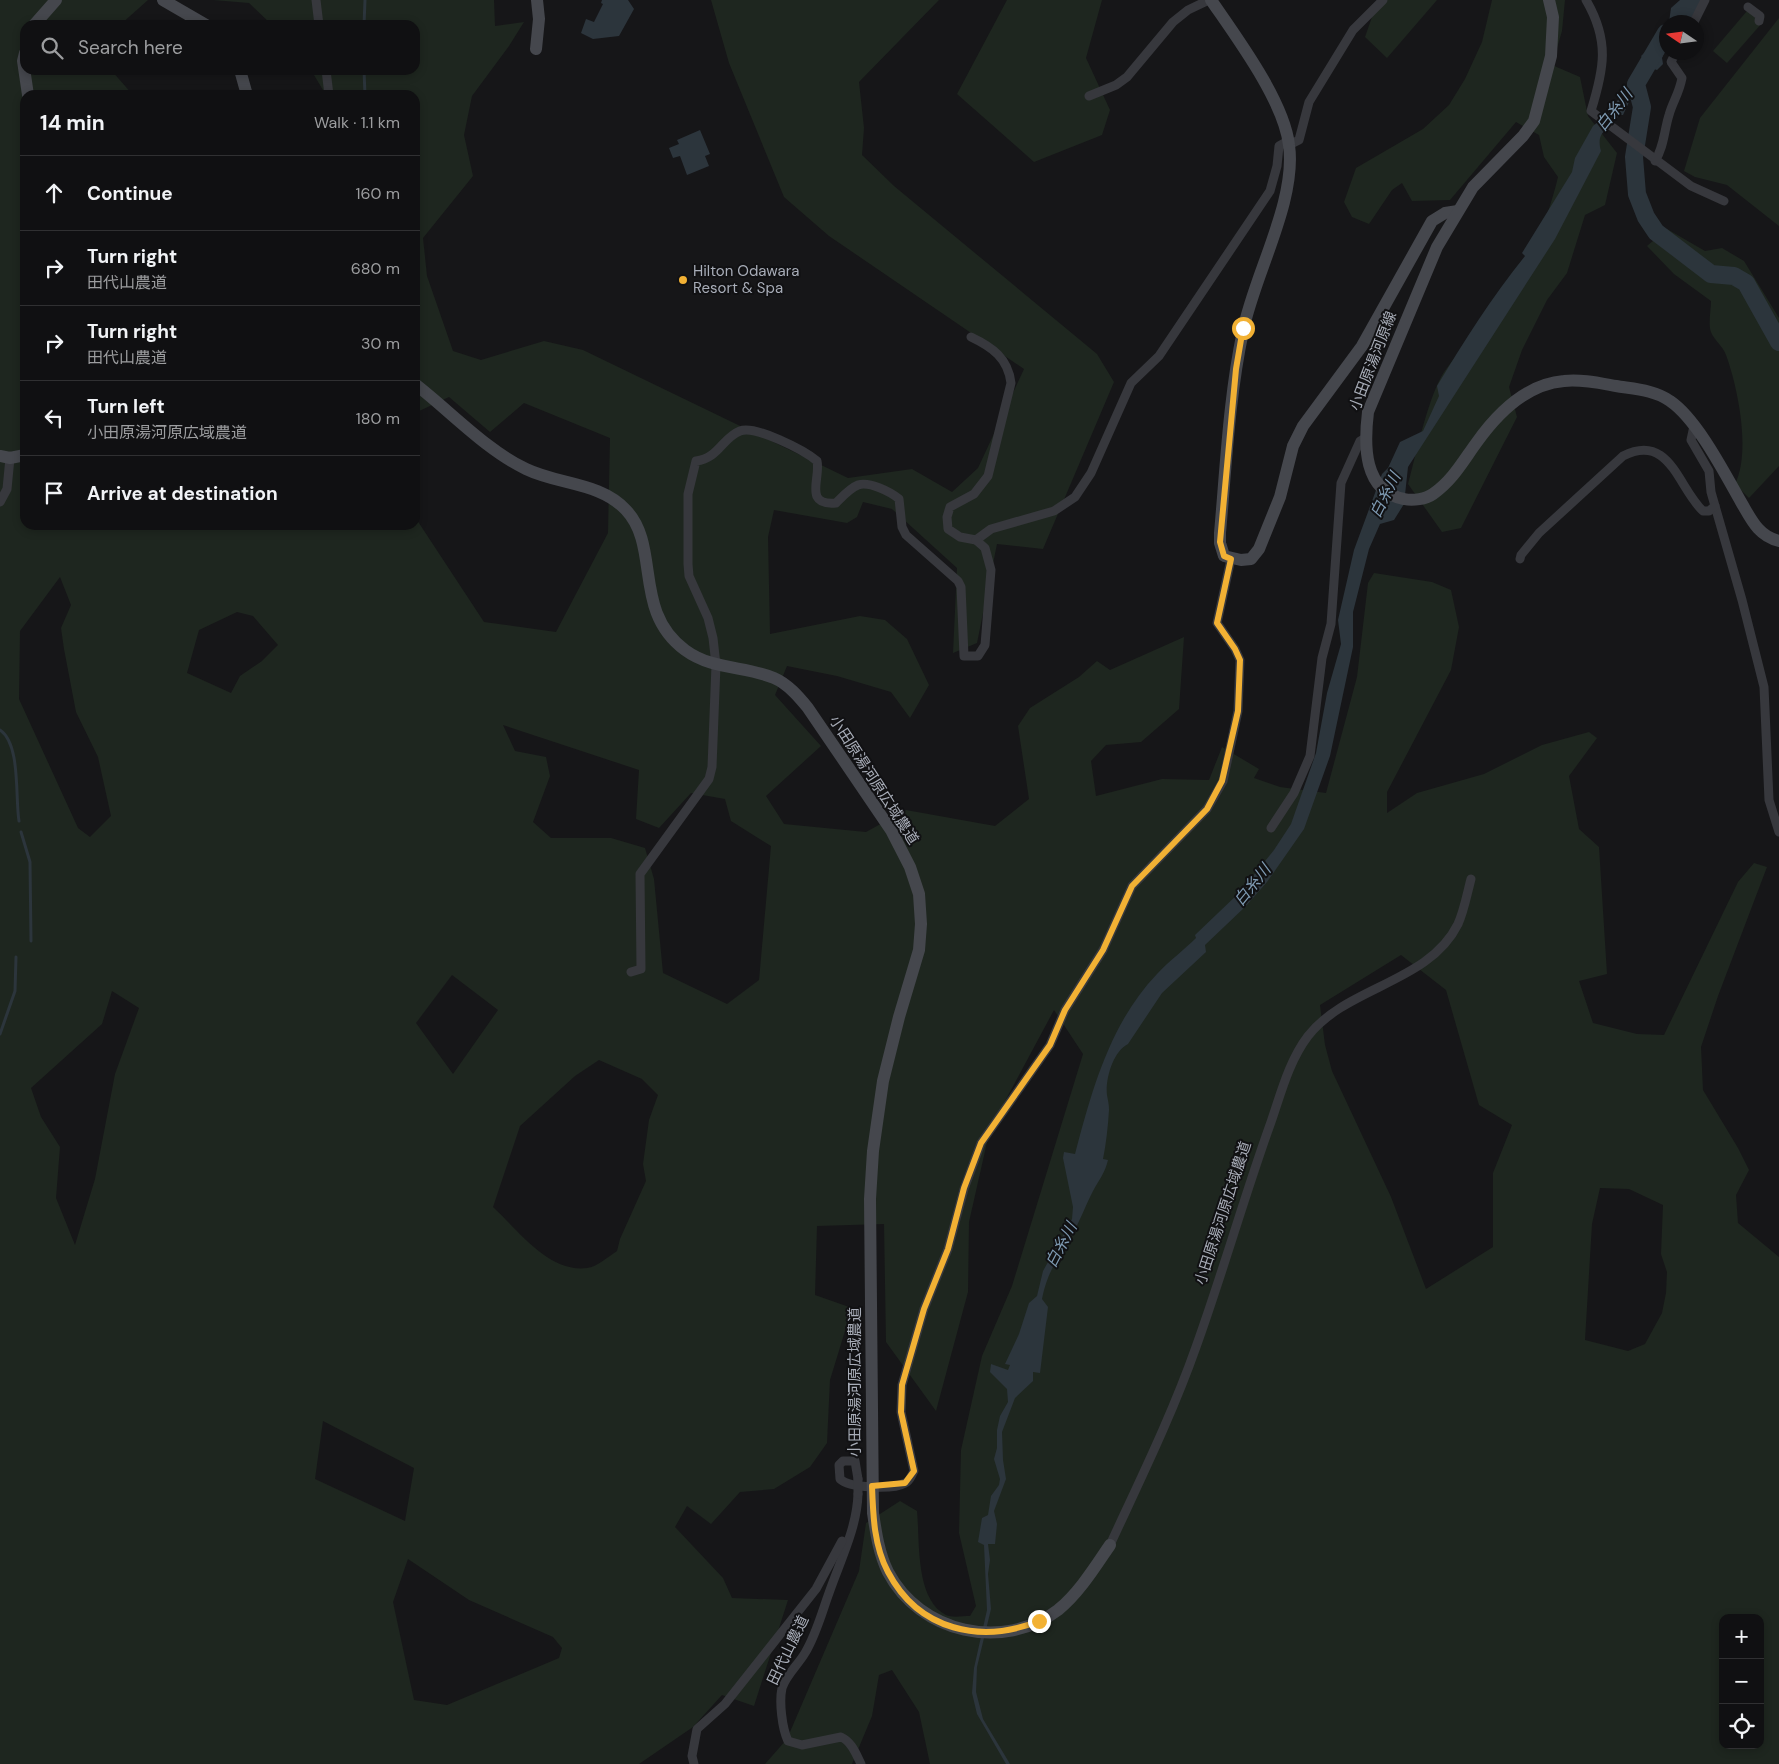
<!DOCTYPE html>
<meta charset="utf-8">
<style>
body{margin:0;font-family:"DM Sans","Noto Sans JP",sans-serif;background:#19191b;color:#f1f3f6}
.controls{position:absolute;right:15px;bottom:15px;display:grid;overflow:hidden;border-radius:10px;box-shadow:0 2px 8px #0003}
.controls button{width:45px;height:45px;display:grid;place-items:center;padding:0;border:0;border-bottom:1px solid #303032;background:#101012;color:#f1f3f6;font:25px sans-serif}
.compass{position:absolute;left:1659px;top:15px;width:45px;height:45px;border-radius:50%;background:#101012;box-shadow:0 2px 8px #0003;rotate:283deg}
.stop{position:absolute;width:15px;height:15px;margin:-11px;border:4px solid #f2b134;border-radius:50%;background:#fff}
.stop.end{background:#f2b134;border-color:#fff;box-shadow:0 1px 5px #0008}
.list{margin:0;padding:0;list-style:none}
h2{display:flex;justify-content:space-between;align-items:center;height:65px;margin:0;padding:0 20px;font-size:21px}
h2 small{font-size:16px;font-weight:400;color:#9c9d9f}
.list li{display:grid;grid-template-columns:32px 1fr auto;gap:15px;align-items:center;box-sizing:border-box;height:75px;padding:0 20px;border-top:1px solid #303032}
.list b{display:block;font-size:19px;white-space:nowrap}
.list p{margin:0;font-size:16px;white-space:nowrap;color:#9c9d9f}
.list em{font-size:16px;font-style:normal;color:#9c9d9f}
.icon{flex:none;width:28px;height:28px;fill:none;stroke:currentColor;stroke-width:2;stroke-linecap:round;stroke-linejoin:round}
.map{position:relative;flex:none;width:1779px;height:1764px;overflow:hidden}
.search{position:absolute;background:#101012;box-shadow:0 2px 8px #0003;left:20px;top:20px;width:400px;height:55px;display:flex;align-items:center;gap:12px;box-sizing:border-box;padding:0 18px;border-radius:15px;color:#9c9d9f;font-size:19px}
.panel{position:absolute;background:#101012;box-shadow:0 2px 8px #0003;left:20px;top:90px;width:400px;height:440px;border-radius:15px}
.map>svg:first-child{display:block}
.green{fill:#1e261f;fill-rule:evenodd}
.water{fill:#2c353c}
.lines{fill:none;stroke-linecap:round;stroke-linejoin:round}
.stream{stroke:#2c353c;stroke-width:3}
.river{stroke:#2c353c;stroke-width:18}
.street{stroke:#37383d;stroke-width:9}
.secondary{stroke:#45474d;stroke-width:12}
.street-bridge{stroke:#37383d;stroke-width:9}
.route{stroke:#f2b134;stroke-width:6}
.poi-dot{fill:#f2b134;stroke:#111113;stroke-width:2}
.labels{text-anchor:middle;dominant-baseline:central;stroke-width:4;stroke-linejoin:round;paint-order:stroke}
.poi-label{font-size:15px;fill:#a8adb8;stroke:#111113;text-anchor:start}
.street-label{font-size:15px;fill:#a8adb8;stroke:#111113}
.water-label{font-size:16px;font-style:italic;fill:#7f9bb3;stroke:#111113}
</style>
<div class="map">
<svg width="1779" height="1764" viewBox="0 0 1779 1764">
<rect width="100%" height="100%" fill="#161618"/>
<g class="green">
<path d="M0,0H148L120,25H25V70H111L133,95H25V525H415V517L484,622L556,632L608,533L610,438L524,403L490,432L449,397L415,413V95H326L311,70H415V25H272L249,3L213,0H494L495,26L524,22L509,46L472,96L464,135L473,176L423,238L427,276L453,351L481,360L544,341L583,350L848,478L912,469L952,492L978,468L1024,369L829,236L784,197L729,63L711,0H939L859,82L864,128L862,155L894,186L1097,354L1114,382L1043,549L997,544L977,643L953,653L957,568L892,509L863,502L857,517L847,523L774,510L768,537L770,634L860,616L885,620L907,639L929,685L910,718L891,692L837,676L787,666L775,695L821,746L766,796L784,824L866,832L906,810L995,826L1029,799L1018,726L1030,708L1079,677L1097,661L1110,670L1184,637L1179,709L1141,742L1106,745L1091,761L1096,796L1162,779L1209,780L1222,747L1259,769L1254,778L1280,787L1326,793L1357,677L1368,583L1374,573L1432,582L1451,590L1459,627L1451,670L1387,792V813L1417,793L1484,774L1542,745L1589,732L1597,738L1569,776L1579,829L1599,847L1607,974L1579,981L1593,1023L1637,1034L1664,1035L1738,882L1754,863L1767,867L1718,996L1701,1047L1703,1090L1738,1148L1749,1170L1736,1195L1738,1223L1779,1257V1764H930L919,1712L892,1670L879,1675L872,1716L852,1764H765L787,1739L859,1571L866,1523L900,1501L917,1511C920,1542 915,1599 946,1615C952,1618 963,1616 970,1616L976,1606L959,1533L961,1450L982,1356L1012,1286L1083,1054L1054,1010L990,1129L969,1222L968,1292L936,1411L886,1342L884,1224L817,1226L815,1295L852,1308L830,1380L827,1443L810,1467L774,1489L740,1492L711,1524L687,1506L675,1527L723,1578L732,1598L788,1600L754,1706L722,1695L693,1727L639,1764H0ZM60,577L71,605L61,628L64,649L76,712L98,757L111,816L90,837L78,828L19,699L20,631ZM237,612L253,616L278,645L262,661L240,676L231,693L187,673L199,630ZM503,725L639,770L636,819L659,828L691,793L725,799L731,821L771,846L759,980L727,1004L663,973L654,879L645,848L611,838H551L533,822L550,776L546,757L515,751ZM1401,955L1446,990L1479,1105L1512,1125L1493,1173V1247L1426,1289L1391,1197L1332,1071L1325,1045L1320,1005ZM452,975L498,1010L453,1074L416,1023ZM112,991L139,1008L115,1074L95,1179L75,1245L56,1198L60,1147L41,1117L31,1088L102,1024ZM599,1060L642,1079L658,1095L649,1120L643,1164L646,1181L620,1239L617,1251C609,1256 597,1267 587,1268C549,1273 518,1230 493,1207L520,1126L575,1076ZM1600,1188L1629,1189L1663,1205L1661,1254L1667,1272L1666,1293L1662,1313L1645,1344L1628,1351L1585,1340L1592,1224ZM323,1421L414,1468L405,1521L315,1479ZM408,1559L469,1600L553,1637L562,1648L559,1658L447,1705L414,1700L393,1602ZM1723,1618H1760V1745H1723Z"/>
<polygon points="1007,0 1102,0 1086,58 1110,110 1102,135 1034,162 957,94"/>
<polygon points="1378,0 1437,0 1387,58 1365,37"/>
<path d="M1492,0H1565L1562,31L1552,65L1580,77L1588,116L1617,153L1605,205L1585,215L1567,273L1547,300L1522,350L1509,387L1517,417L1461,528L1442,532L1408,484C1416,454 1428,397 1444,372C1463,345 1488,322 1507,295C1531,259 1548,219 1558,177L1544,157L1539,135L1516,122L1450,200L1412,201L1402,183L1392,190L1369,224L1352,217L1344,202L1356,168L1423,129L1449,105L1465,79L1482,42Z"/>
<polygon points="1747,11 1762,23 1727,63 1713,51"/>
<polygon points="1779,18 1779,226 1727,185 1695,177 1684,171 1700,118"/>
<path d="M1667,229L1705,251L1722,248L1744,261L1779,318V466L1749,498L1735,484C1751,452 1738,388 1726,355C1723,346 1714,340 1711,332C1708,324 1711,310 1711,301L1674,274L1647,246Z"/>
</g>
<g class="water">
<polygon points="602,0 628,0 634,9 619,36 593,39 581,33 586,19 594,22 603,4 601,3"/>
<path d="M1680,0H1701C1692,21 1693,22 1669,22L1671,8Z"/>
<path d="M1666,26V48L1662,58L1663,64L1657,70L1654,69L1643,79L1642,86L1629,102L1623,115H1619C1610,130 1595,130 1601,151L1555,239L1408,467L1404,504L1394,520L1380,524L1369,549L1353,612V647L1330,756L1304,829L1267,882L1246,906L1205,945L1206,952L1162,993L1128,1044C1113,1051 1105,1080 1107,1095C1108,1101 1109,1104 1109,1110C1108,1127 1106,1144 1103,1159L1108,1160C1105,1173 1099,1180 1093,1191C1085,1206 1080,1222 1071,1236C1057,1261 1048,1270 1042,1299L1048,1307L1040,1373L1033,1372V1381L1015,1398L1002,1432L1003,1460L1006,1479L994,1511L997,1524L995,1544H988L990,1560L988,1574L991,1609L977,1667L976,1692L983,1719L1010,1764H1006L977,1714L972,1693L974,1668L987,1610L984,1545L978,1542L982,1518L988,1515L991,1496L999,1485L1000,1479L994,1459L997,1448V1430L1000,1416L1008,1402L1007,1389L990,1372L991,1364L1008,1370L1010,1365L1005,1364L1019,1334L1029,1303L1037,1296L1043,1271L1072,1219L1073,1207L1063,1158L1064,1152L1075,1154C1092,1090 1110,1023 1157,974C1169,961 1184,950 1196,938L1195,935L1240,892L1274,850L1291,824L1316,753L1327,693L1341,644L1338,620L1354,550L1382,474L1388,468L1400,442L1423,431L1439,396L1437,386C1464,341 1492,297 1525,256L1522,253L1572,172L1575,158L1593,126L1610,112L1644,60L1641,56L1653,45Z"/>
<polygon points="700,130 710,154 705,156 709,166 687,175 680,156 673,158 669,148 679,144 677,140"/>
</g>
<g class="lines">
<g class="stream">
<polyline points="364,25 365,0"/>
<polyline points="364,70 365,95"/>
<path d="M0,730C21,744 15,798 19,821"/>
<polyline points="21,832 30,862 31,941"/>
<polyline points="0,1034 15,991 16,957"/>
</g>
<polyline class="river" points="1666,33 1636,84 1642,107 1634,157 1637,194 1646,217 1656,232 1711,274 1734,276 1746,283 1779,342"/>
<g class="street">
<polyline points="316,0 319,25"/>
<path d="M1586,0C1610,41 1604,69 1591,111L1691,186L1724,201"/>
<polyline points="1748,7 1760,16 1759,21"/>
<polyline points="1694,22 1705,0"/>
<polyline points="326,70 329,95"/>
<polyline points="1089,96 1116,85 1127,77 1173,22 1188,10 1209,0"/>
<polyline points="1289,145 1299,140 1309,102 1353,30 1383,0"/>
<path d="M1655,161C1664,147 1664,131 1669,115C1673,101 1679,94 1682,78L1671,62L1676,52"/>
<path d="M971,337C992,347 1008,358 1011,383L988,476L974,494L950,507L947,517L948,529L960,537L976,540L991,529L1054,511L1075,497L1091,473L1131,383L1159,356L1270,191L1277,166L1279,146L1288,141"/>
<polyline points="1694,426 1691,440 1709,471 1711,492 1742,600 1764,687 1769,800 1779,832"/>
<polyline points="0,502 7,489 10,458"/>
<path d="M1520,559L1521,555L1539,533L1623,456C1670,432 1678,488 1703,511H1709L1715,506"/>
<polyline points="1271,828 1294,793 1310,756 1322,658 1331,624 1341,483 1360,441 1365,438"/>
<path d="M631,972L641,969L640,874L709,779L712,767L716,665L713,638L708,618L689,576L688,564V494L696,461C719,458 722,438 740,431C755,425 804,450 817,461C821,478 803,506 836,503C842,497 850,488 858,485C869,481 891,492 899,499L902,527L906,535L958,581L961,587L964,656H978L985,645L991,570L985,548L976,540"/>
<path d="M858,1479L855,1461H843L839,1465L840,1479C849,1488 893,1490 905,1483C910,1481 911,1476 914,1471L901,1412L902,1385L924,1309L948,1249L964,1189L981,1143L1050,1045L1065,1010L1103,950L1132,886L1207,809L1223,781L1238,711L1240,660L1235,649L1217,623L1231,559"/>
<path d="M858,1494C857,1528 840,1561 829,1593C822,1612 816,1635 805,1653C798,1665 786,1675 782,1688C779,1702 782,1728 788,1741L802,1745L841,1737C852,1742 856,1754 861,1764"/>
<path d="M1110,1545C1140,1480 1172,1415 1196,1347C1223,1272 1244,1197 1271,1122C1281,1093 1289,1061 1308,1036C1347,986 1429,983 1458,924C1464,911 1467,894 1471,879"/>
<polyline points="694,1764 692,1756 697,1729 725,1704 816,1589 842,1541"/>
</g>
<g class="secondary">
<polyline points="163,0 206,25"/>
<path d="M1211,0C1237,38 1284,101 1289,145C1297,201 1254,275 1243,331C1229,397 1226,466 1220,533V543L1224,556L1241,560L1251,559L1259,549L1280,497L1293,446L1303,426L1362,346L1432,221L1445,213L1458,211"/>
<path d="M1549,0L1553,17L1551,56L1534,121L1523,136L1473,187L1437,247L1368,412C1364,445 1363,491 1404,499C1413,501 1426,499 1433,494C1453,480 1463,461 1477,442C1497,414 1527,384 1564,381C1581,379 1599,383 1616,386C1634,389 1655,390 1670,401C1697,419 1725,474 1741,502C1751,519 1758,536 1779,541"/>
<polyline points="34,25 56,0"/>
<polyline points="536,49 539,19 537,0"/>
<polyline points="25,53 23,61 28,95"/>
<polyline points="240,70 247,95"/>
<path d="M415,384C450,411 486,450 526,469C559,485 600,482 626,510C661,547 632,611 685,650C712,670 745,666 774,678C788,684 799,697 808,708L891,830L910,867L919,894L921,924L919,950L899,1017L883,1081L873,1151L870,1199L873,1513C876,1533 879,1554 888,1572C920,1633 1003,1652 1058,1610C1079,1593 1095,1567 1110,1545"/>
<polyline points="0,456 10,458 25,455"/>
</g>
<polyline class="street-bridge" points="858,1479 858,1494"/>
</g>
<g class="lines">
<path class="route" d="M1039,1621C981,1644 919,1631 888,1572C874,1546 873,1515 872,1486L905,1483L914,1471L901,1412L902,1385L924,1309L948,1249L964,1188L981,1143L1050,1045L1065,1010L1103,950L1132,886L1207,809L1222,781L1238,711L1240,660L1235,649L1217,623L1231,559L1224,556L1220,542L1236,369L1243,328"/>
</g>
<circle class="poi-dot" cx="683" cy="280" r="5"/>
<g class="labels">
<g class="poi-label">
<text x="693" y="271">Hilton Odawara<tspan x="693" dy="17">Resort &amp; Spa</tspan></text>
</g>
<g class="street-label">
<text transform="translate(1373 361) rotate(-69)">小田原湯河原線</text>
<text transform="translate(874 780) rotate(57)">小田原湯河原広域農道</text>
<text transform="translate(1223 1213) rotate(-72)">小田原湯河原広域農道</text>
<text transform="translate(855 1382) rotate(-90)">小田原湯河原広域農道</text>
<text transform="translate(788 1650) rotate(-64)">田代山農道</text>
</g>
<g class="water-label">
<text transform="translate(1614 110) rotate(-52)">白糸川</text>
<text transform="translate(1385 495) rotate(-63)">白糸川</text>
<text transform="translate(1252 885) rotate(-51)">白糸川</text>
<text transform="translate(1061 1245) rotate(-62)">白糸川</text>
</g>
</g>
</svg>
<div class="controls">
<button>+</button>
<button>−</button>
<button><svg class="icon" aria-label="locate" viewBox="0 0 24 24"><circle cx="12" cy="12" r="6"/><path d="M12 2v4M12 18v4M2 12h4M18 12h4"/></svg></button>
</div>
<svg class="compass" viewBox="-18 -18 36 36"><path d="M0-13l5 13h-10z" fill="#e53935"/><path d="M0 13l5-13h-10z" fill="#9c9d9f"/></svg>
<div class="stop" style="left:1243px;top:328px"></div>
<div class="stop end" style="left:1039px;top:1621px"></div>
<div class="search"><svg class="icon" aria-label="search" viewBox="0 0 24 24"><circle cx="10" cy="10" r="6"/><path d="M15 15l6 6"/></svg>Search here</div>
<section class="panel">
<h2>14 min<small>Walk · 1.1 km</small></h2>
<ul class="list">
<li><svg class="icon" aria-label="ahead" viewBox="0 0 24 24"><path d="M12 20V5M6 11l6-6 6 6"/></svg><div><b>Continue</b></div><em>160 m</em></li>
<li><svg class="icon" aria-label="right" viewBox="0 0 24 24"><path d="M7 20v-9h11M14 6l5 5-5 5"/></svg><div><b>Turn right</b><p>田代山農道</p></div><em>680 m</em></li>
<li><svg class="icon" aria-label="right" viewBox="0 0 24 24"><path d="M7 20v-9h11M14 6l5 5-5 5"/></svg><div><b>Turn right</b><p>田代山農道</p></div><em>30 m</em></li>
<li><svg class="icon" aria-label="left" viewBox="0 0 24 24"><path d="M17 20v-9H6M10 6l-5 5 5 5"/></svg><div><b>Turn left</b><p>小田原湯河原広域農道</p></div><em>180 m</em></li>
<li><svg class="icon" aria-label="arrive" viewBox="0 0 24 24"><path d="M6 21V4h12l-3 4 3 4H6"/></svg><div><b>Arrive at destination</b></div></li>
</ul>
</section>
</div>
